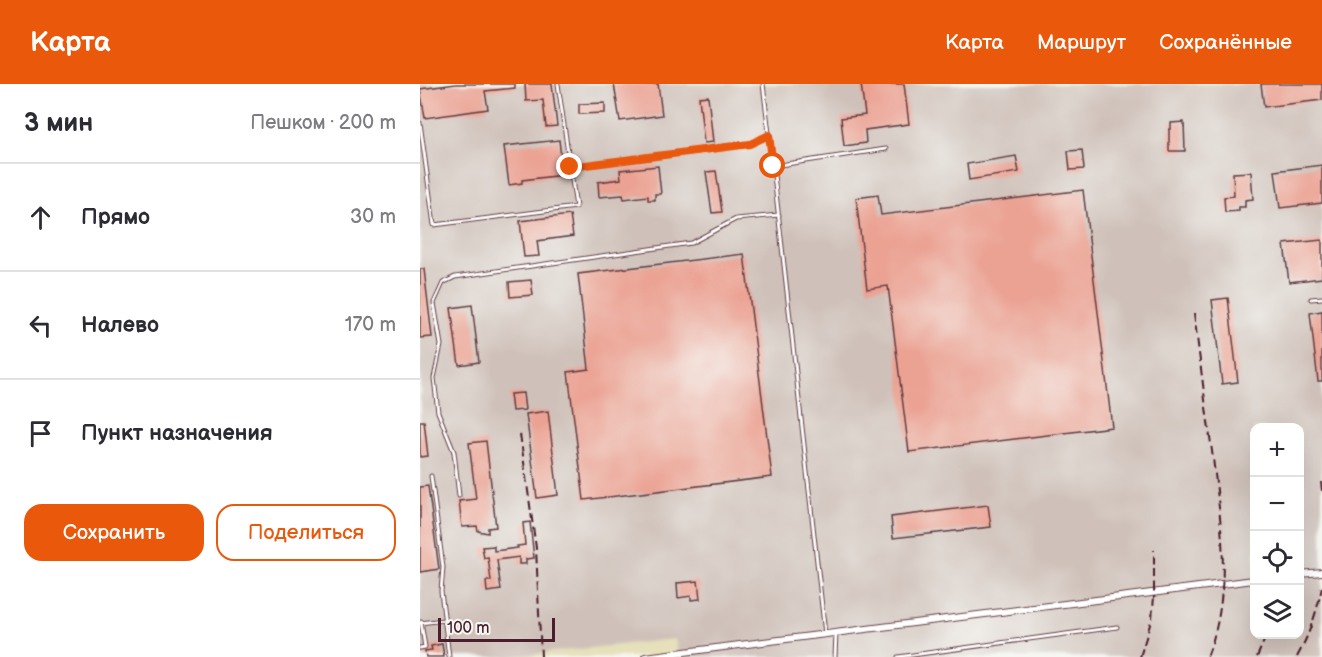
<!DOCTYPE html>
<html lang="ru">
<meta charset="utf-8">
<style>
body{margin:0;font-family:"Balsamiq Sans",sans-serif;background:#f2f2f3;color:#2b2b33}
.controls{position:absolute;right:18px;bottom:18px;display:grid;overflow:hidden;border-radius:12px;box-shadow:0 6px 24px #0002}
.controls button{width:54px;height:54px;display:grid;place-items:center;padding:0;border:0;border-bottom:2px solid #e1e1e2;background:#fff;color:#2b2b33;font:30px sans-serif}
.scale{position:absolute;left:18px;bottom:15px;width:117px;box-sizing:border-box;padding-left:6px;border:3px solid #4a1f2b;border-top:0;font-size:16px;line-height:21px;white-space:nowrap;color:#4a1f2b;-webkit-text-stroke:4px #f6f6f2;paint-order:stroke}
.stop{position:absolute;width:18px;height:18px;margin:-14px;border:4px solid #ea580c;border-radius:50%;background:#fff}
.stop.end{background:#ea580c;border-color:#fff;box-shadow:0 2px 6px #0008}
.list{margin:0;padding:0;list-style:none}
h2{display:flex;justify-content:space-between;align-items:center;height:78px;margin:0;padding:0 24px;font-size:26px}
h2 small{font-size:20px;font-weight:400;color:#7c7c81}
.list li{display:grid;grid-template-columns:39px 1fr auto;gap:18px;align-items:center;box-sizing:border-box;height:108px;padding:0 24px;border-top:2px solid #e1e1e2}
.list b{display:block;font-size:22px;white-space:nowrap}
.list em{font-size:20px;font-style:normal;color:#7c7c81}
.actions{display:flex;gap:12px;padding:18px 24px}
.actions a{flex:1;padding:14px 0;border:2px solid #ea580c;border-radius:18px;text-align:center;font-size:21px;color:#ea580c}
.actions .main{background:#ea580c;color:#fff}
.icon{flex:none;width:33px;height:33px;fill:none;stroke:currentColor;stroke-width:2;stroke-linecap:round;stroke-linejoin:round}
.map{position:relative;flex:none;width:902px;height:573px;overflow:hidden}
header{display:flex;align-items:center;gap:36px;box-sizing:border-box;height:84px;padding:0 30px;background:#ea580c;color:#fff}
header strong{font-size:28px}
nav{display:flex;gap:33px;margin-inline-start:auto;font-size:21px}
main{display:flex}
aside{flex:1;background:#fff}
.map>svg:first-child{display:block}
.industrial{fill:#cfc1ba;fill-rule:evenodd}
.building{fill:#eba293}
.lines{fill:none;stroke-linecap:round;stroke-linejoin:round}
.service-casing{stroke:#613c41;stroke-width:5}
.minor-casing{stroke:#613c41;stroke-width:8}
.service{stroke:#fff;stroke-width:3}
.minor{stroke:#fff;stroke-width:6}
.rail{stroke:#4a1f2b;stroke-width:2;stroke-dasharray:9 4.5;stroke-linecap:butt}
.route{stroke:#ea580c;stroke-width:8}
</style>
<header>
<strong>Карта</strong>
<nav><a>Карта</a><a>Маршрут</a><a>Сохранённые</a></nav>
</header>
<main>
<aside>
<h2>3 мин<small>Пешком · 200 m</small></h2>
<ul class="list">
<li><svg class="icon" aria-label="ahead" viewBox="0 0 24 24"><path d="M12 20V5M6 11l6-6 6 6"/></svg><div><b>Прямо</b></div><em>30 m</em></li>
<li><svg class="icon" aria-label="left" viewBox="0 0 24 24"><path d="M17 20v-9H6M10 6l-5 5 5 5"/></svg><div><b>Налево</b></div><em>170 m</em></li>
<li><svg class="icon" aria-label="arrive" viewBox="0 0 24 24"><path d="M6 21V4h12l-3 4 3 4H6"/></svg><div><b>Пункт назначения</b></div></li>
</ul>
<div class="actions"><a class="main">Сохранить</a><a>Поделиться</a></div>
</aside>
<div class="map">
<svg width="902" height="573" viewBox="0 0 902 573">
<rect width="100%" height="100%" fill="#f6f6f2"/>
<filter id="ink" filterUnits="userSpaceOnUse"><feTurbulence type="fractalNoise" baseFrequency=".0167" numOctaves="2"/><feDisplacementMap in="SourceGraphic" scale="12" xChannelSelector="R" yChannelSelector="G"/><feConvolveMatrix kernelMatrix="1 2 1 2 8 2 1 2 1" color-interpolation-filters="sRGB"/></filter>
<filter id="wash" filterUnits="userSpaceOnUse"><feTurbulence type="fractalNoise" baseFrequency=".008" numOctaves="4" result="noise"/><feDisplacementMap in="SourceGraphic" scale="24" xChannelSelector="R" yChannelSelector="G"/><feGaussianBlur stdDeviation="1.35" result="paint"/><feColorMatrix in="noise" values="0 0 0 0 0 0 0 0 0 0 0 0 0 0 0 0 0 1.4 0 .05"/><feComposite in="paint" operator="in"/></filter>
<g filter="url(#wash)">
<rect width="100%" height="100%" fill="#e6e0bb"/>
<path class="industrial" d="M0,0H902V573H258L255,555L85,573H0ZM834,344H880V550H834Z"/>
<g id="blocks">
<g class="building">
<polygon points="36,0 95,0 95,4 65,7 68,25 5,34 0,5"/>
<polygon points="105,0 132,0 137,42 126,43 123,16 106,17"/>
<polygon points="194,0 238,0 242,31 200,37"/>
<polygon points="441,0 484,0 489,40 445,46 446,59 424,62 421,34 445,31"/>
<polygon points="841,0 902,0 902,16 844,23"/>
<polygon points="288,12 293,58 284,59 279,13"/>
<polygon points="185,19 185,29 159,30 159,20"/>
<polygon points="764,38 765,67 749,67 749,45 751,45 751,39"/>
<polygon points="139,56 143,91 102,96 102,99 89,101 84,62"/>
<polygon points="662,66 664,85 650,86 648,67"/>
<polygon points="596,72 599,88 549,96 547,80"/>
<polygon points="902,81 902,119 860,124 855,87"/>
<polygon points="238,82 241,110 235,110 235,116 228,116 228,112 204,115 203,111 179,113 178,98 201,95 200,86"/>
<polygon points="296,87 302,128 292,129 286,88"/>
<polygon points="831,88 833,115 825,116 825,123 819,123 819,127 805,128 804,113 814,112 813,89"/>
<polygon points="663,106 692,343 489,368 468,202 447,205 436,114 458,111 461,131"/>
<polygon points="150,131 153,152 117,157 119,172 104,173 100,137"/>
<polygon points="902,156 902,194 869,198 864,160"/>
<polygon points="324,170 352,393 164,416 148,288 169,285 158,190"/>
<polygon points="0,185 4,185 12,253 0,254"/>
<polygon points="111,196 113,211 90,213 89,198"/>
<polygon points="808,214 818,298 802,300 792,216"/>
<polygon points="52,221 59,278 39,281 31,224"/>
<polygon points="902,227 902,297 898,297 890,229"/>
<polygon points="103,309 105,326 92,327 90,310"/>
<polygon points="128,327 138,411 117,414 106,330"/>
<polygon points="0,337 4,337 8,372 0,373"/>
<polygon points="66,357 76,443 68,444 68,449 58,447 57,442 42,443 39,417 56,415 49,359"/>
<polygon points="8,402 19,485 0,488 0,403"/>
<polygon points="568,421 571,443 473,454 471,433"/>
<polygon points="110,438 114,474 106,475 106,480 99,480 99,473 77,476 81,506 67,508 66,497 71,497 68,473 64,474 62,463 74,462 74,467 98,464 97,462 105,461 103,439"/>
<polygon points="278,497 280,515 271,516 271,512 258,514 257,499"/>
<polygon points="22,560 24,573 6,573 5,567 12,566 11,562"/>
</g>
</g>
</g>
<g filter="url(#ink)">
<use href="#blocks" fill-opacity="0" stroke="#613c41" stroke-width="1.5"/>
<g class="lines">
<defs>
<g id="service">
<polyline points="343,0 353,82 405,550"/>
<polyline points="0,39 14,141 156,123 138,0"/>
<polyline points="353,82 466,65"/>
<polyline points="150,83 330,60 349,51"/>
<polyline points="891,215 902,214"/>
<polyline points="11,392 23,483 21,507 29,573"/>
<polyline points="39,412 34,368 18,328 14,294 21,261 14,219 23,199 35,193 271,159 316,135 359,131"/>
<polyline points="0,539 24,536"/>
<polyline points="0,564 5,563 1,538"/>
<polyline points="415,573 416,549"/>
<polyline points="478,573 697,543"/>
</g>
<g id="minor">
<polyline points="880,490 902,488"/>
<polyline points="225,573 834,496"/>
</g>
</defs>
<use href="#service" class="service-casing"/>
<use href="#minor" class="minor-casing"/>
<use href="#service" class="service"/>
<use href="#minor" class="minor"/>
<g class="rail">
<path d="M774,229C780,277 786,326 793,374C801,442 813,507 787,573"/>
<polyline points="100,350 116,464 121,573"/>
<polyline points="901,398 902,407"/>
<polyline points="720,573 732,534 734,513 734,466"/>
<polyline points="837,573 847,550"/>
<path d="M877,573C889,551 897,528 902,503"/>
</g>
</g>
</g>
<g class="lines" filter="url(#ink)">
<polyline class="route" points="150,83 330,60 349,51 353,82"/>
</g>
</svg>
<div class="controls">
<button>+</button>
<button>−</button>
<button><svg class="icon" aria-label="locate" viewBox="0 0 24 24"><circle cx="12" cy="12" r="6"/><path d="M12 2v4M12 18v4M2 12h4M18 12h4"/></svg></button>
<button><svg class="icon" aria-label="layers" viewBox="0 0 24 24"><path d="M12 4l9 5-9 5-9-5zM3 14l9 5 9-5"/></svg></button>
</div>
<div class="scale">100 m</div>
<div class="stop" style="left:353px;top:82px"></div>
<div class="stop end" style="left:150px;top:83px"></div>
</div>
</main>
